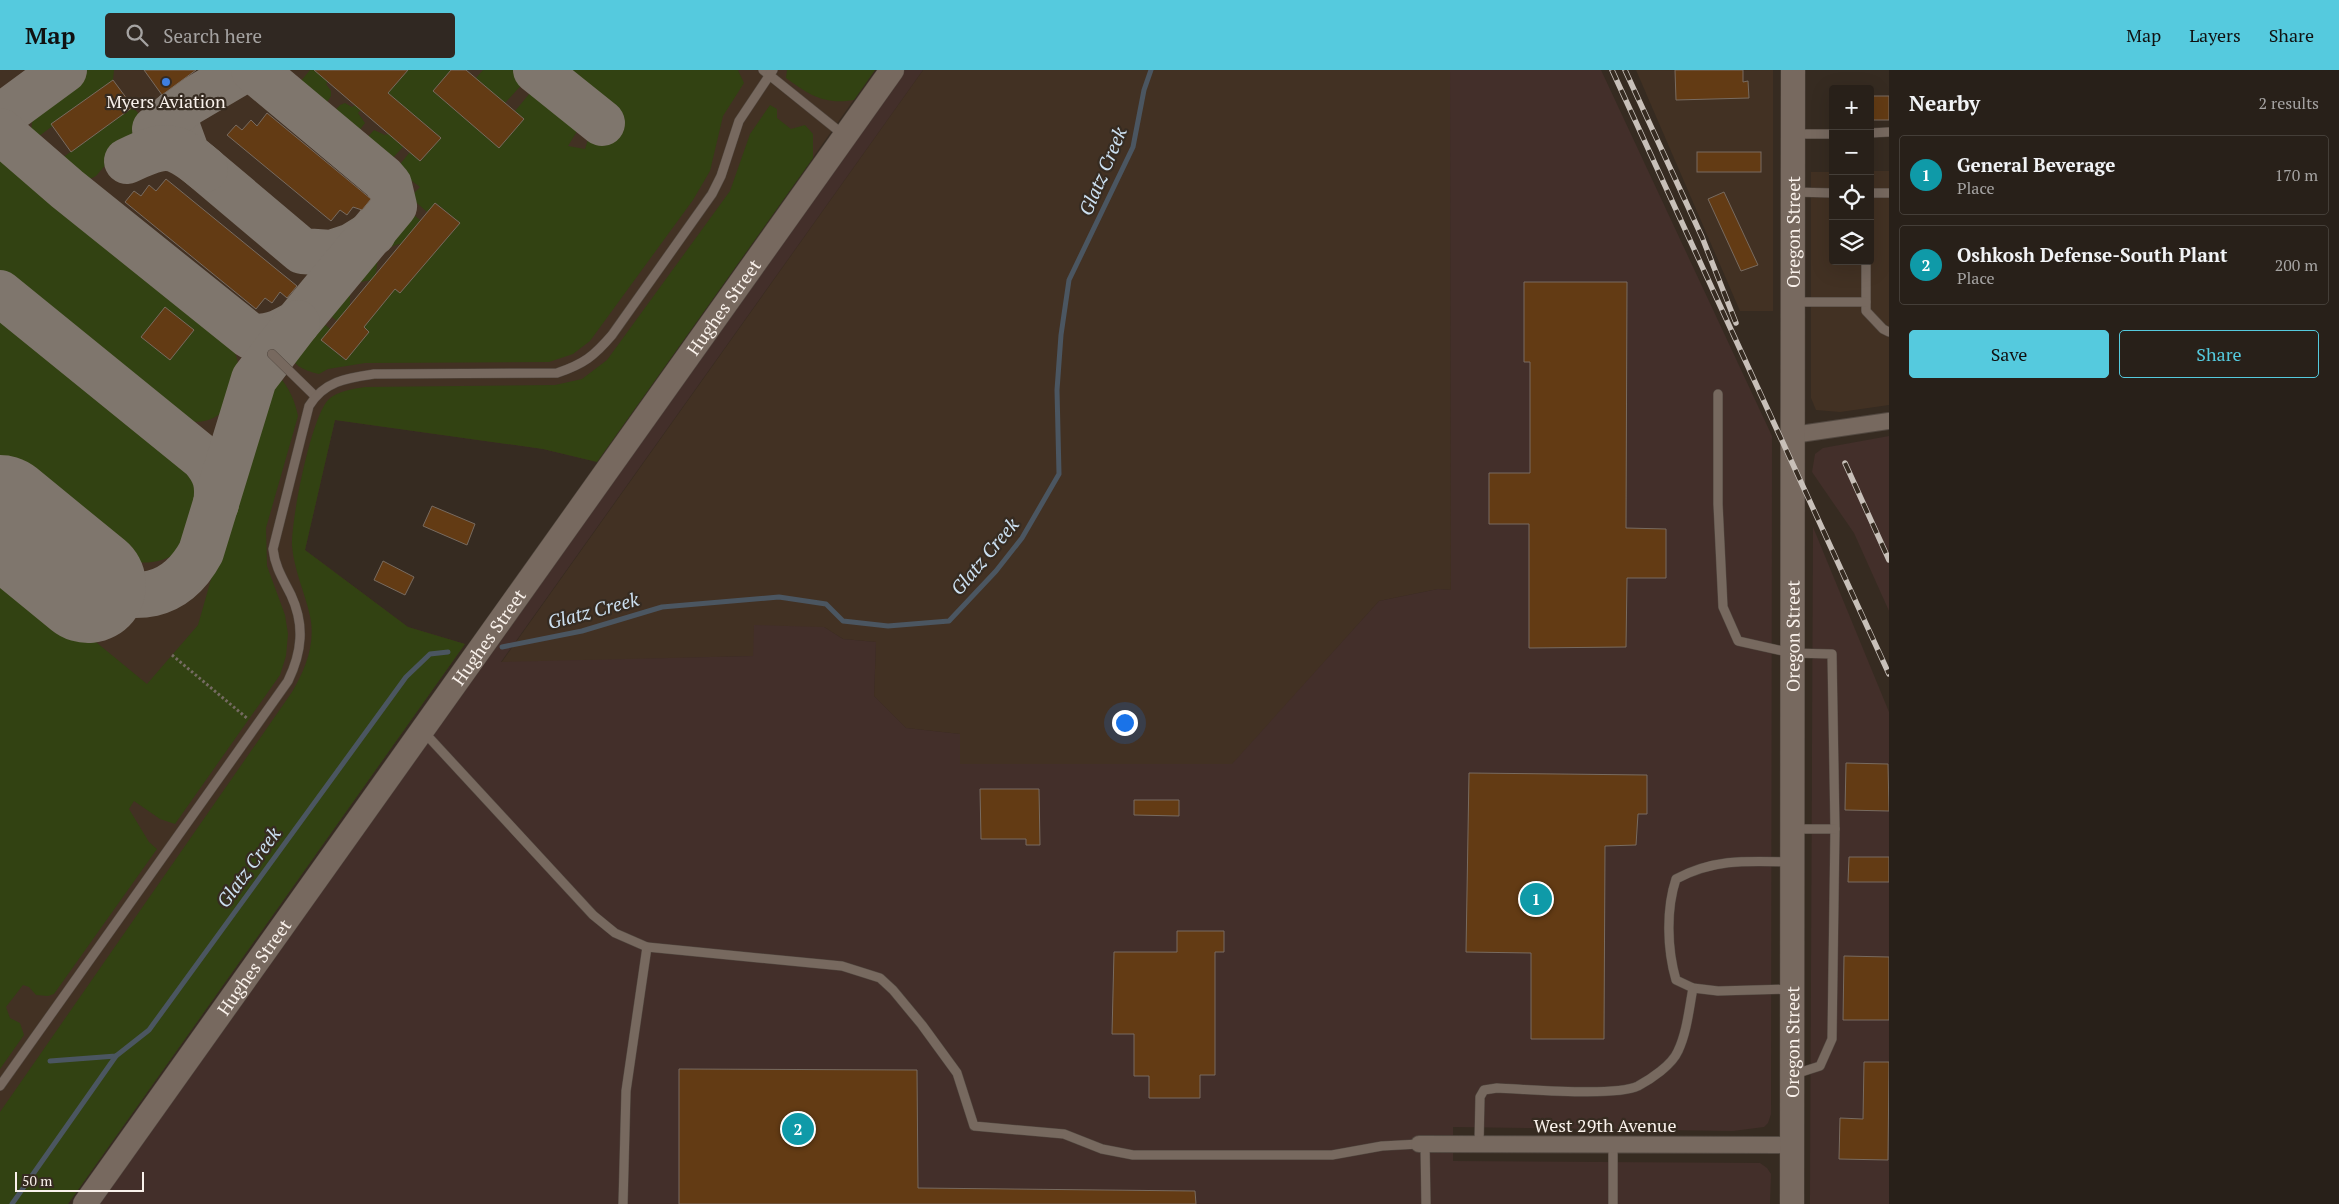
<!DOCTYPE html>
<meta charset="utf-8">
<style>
body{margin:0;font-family:"PT Serif",serif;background:#302822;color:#f1f3f6}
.controls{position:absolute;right:15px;top:15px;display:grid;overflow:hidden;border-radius:5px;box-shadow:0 5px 20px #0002}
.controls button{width:45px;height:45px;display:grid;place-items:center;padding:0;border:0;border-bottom:1px solid #443e38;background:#282019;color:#f1f3f6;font:25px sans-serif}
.scale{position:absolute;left:15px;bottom:12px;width:129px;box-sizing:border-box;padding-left:5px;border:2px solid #f9f1eb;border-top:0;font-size:14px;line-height:18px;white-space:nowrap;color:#f9f1eb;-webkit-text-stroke:4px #362b21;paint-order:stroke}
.you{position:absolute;left:1124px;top:652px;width:18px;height:18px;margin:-12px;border:4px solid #fff;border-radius:50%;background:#1a73e8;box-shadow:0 0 0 8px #1a73e833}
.badge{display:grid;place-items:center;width:32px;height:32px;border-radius:50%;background:#55cade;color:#fff;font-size:16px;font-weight:700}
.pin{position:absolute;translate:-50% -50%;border:2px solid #fff;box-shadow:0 1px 5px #0006}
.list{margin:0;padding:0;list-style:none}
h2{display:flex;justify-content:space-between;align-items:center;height:65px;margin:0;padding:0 20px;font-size:21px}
h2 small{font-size:16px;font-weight:400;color:#a5a3a2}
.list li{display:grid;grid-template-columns:32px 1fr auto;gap:15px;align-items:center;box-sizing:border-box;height:80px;margin:0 10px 10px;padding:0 10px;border:1px solid #443e38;border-radius:5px}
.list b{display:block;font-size:19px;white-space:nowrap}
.list p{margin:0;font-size:16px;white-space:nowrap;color:#a5a3a2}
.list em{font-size:16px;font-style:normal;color:#a5a3a2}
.actions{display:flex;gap:10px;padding:15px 20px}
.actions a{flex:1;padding:11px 0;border:1px solid #55cade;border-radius:5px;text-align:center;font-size:18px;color:#55cade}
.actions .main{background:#55cade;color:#111}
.icon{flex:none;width:28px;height:28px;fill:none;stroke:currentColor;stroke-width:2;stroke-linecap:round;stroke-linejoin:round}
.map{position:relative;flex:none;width:1889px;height:1134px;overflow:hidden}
header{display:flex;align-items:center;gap:30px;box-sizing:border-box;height:70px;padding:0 25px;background:#55cade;color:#111}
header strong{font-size:24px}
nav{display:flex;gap:28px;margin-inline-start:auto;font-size:18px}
.search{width:350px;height:45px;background:#302822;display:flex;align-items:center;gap:12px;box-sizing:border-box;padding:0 18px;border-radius:5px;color:#a5a3a2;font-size:19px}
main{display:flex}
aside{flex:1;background:#282019}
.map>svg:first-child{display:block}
.built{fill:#423123}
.industrial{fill:#432f2a}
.green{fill:#324212}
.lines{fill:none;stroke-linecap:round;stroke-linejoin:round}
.stream{stroke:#4b5661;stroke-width:5}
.taxiway{stroke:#7f766d;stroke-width:46}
.runway{stroke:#7f766d;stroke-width:116}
.building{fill:#633b14;stroke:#786b60}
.lane-casing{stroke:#524840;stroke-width:10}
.street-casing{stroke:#524840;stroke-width:18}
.secondary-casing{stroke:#524840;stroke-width:25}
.path{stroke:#756b62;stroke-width:3;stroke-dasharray:2.5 2.5;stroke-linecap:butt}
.lane{stroke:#77695f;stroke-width:9}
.street{stroke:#77695f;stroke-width:16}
.secondary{stroke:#77695f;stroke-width:24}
.rail-casing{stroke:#c8c0b9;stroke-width:5.5}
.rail{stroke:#362b21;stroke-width:4;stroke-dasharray:11;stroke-linecap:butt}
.shop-dot{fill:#3f7fe0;stroke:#362b21;stroke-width:2}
.labels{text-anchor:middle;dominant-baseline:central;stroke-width:4.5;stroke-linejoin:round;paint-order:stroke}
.poi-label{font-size:18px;fill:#f9f1eb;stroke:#362b21}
.street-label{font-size:18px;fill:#f9f1eb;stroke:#362b21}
.water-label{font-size:19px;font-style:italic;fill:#cce0f1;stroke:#362b21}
</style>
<header>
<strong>Map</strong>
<div class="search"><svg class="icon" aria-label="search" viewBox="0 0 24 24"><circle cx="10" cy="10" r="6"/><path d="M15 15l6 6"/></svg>Search here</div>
<nav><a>Map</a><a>Layers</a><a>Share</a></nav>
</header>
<main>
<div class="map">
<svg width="1889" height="1134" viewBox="0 0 1889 1134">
<rect width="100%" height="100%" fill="#362b21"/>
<g class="built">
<polygon points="0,0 875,0 597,392 543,379 335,350 305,480 408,557 465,574 68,1134 0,1134"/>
<polygon points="923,0 1450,0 1451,520 1438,519 1379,531 1232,695 960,694 960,664 906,658 874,626 876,572 843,569 824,557 753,586 501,593"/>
<polygon points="1636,0 1773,0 1773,241 1740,241"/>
<polygon points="1870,101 1889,101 1889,335 1840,342 1816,340 1811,328 1811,102 1833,102 1833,191 1870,191"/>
</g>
<g class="industrial">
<polygon points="905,0 923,0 501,592 753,586 754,555 824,557 843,569 876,572 874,626 906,658 960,664 960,694 1232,694 1379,531 1438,519 1451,520 1450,0 1601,0 1772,366 1771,1044 1768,1053 1764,1057 1733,1061 1453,1057 1453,1091 1760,1093 1767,1098 1771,1104 1770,1134 98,1134"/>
<polygon points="1889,366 1889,541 1854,463 1812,402 1815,384 1823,378"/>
<polygon points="1813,457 1889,642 1889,1134 1810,1134"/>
</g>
<g class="green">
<path d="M85,0H114L113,10L34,70C22,36 63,17 85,0Z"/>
<polygon points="310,0 314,0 323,7 337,0 326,14 331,21 331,26 323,39 296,17"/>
<path d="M408,0H451L433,21L460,44L485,16L476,8L483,0H514L526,10L505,33L499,77L524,49L515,41L535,17L577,51L579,58L568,76L585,79L590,63L598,68L614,46L559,0H738L744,13L723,46L710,101L693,130L590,271L573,284L549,292L365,293L328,299L319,304C302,300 292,295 287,278L314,245L330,259L322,270L345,290L369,262L345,242L337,251L320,237L339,212L350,220V235L369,250L389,225L371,210L356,213L346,204L368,178L378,186L376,203L400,223L424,194L399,174L385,179L374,171L403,136L420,150L412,161L436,181L460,153L436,133L427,142L410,127L420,117L396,99L410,82L421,91L440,67L413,44L393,68L403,77L388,93L363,72L374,60L385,65L388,64L408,40L380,17L358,43L365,53L355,66L331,45L340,35L345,33L352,37L355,35L385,1L398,12Z"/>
<path d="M787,0H875L854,30C824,35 809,25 786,8Z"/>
<path d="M770,35L777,39V48L791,59L805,55L813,64V88L597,392L543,379L335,350L305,480L408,557L465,574L68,1134H0V1042L292,622C305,600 316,574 310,546C305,523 294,500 292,476C291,450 311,346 329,329C338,321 353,319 365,317L555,315L582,309L607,290L730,121L750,64Z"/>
<path d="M133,37L144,50L96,106C83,114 68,103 57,95L58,92L62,88Z"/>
<path d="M0,79L14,85L225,261C232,273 240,291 239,305C239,311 236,317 234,323C224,350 201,358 175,347L0,204Z"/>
<path d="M0,240L179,387C190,397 202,409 203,425C204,431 201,438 199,444C192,469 180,489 152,492C138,494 127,490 114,486L0,392Z"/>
<path d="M271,298C286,312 294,326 298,346L266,458L267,496L285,545L288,564L286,586L280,605L175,754L160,749L134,731L129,739L149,772L157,779L54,924L48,926L36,925L29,917L23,915L6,937L10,948L20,953L24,965L0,999V493L147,614L198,555Z"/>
</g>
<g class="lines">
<g class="stream">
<polyline points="502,577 582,561 662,537 779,527 826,534 843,551 888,556 949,551 996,501 1022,468 1059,404 1057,320 1061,265 1069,210 1133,77 1144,20 1151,0"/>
<polyline points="50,991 116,986 149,960 406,607 430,584 448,582"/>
<polyline points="12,1134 116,986"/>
</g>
<g class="taxiway">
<polyline points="536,0 602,53"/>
<polyline points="178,40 175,46 176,54 187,84 302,181 331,183 352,176 373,163"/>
<polyline points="0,47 64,0"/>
<polyline points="155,59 188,33 244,0"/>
<path d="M0,61L67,119L250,266C269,269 281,262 297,253L394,136L389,115L383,108L254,0"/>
<path d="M127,91C165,73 172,72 205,99"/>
<path d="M0,223L203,388C216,403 219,415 216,434"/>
<path d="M88,515C135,533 175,530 201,482L254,309L297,253"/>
</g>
<polyline class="runway" points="0,443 88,515"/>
</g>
<g class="building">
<polygon points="144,0 196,0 162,25"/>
<polygon points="314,0 408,0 388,23 441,68 420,91"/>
<polygon points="451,0 466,0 524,49 499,78 433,21"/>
<polygon points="1675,0 1743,0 1743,12 1748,11 1749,28 1676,30"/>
<polygon points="113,10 133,37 71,82 51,54"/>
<rect x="1870" y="26" width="19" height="24"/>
<polygon points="267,43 371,129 362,140 353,137 347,145 340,140 331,151 227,65 236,55 242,60 251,50 257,56"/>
<rect x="1697" y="82" width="64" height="20"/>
<polygon points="166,109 297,216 287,228 280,222 272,233 265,228 256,239 125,132 134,121 141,126 149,115 156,121"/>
<polygon points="1724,122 1758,195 1741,201 1708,129"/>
<polygon points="435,133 460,153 400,223 395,219 364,257 369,262 346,290 321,270"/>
<polygon points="1524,212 1627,212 1626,458 1666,459 1666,508 1627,508 1626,577 1529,578 1529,454 1489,454 1489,403 1530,403 1530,292 1524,292"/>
<polygon points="165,237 194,260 170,290 141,267"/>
<polygon points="432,436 475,454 467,475 423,456"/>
<polygon points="383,491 414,507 405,525 374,510"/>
<polygon points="1846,693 1888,694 1889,741 1845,740"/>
<polygon points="1469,703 1647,705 1647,744 1638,744 1636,775 1605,776 1604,969 1531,969 1531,883 1466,882"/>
<polygon points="980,719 1039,719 1040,775 1026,775 1026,769 981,769"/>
<polygon points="1134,730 1179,730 1179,746 1134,745"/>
<polygon points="1849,787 1889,787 1889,812 1848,812"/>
<polygon points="1177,861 1224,861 1224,882 1215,882 1215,1005 1200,1005 1200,1028 1149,1028 1149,1006 1134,1006 1134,964 1112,964 1114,882 1177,882"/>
<polygon points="1844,886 1889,887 1889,950 1843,950"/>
<polygon points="1864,992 1889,992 1888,1090 1839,1089 1840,1048 1863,1049"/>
<polygon points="679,999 917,1000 918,1118 1195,1121 1196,1134 679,1134"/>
</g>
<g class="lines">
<defs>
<g id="lane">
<polyline points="763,0 845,66"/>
<polyline points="1870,63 1889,62"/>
<polyline points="1793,64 1833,64"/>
<polyline points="1793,122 1833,123"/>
<polyline points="1870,123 1889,123"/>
<polyline points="1866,191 1866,241 1883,259 1889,262"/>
<polyline points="1793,232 1866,232"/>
<polyline points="272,284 315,326"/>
<polyline points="1718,324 1718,434 1723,537 1738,571 1792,583 1832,584 1835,759 1832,969 1820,996 1792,1005"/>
<polyline points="423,661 593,845 615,863 647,877 626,1021 623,1134"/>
<polyline points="1794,759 1835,759"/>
<polyline points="647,877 842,896 880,908 893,920 922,955 957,1003 974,1056 1064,1064 1102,1079 1133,1085 1332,1085 1382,1076 1419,1074"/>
<path d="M1792,919L1718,921L1693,918L1676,910C1667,879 1666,839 1676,809C1715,788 1749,791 1792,792"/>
<path d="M0,1016L288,611C302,582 305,555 291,525C283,509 275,497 273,479L309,336C324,311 347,308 374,304L557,303C584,294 594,286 612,265L712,124L721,106L739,51L773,0"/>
<polyline points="1425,1074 1426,1134"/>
<path d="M1479,1074L1480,1027L1484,1020L1497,1018C1527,1019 1615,1027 1638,1016C1651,1009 1672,995 1678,981C1687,962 1689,939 1693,918"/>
<polyline points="1613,1075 1613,1134"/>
</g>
<g id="street">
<polyline points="1793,365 1889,351"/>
<polyline points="1419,1074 1792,1075"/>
</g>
<g id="secondary">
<path id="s1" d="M85,1134L892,0"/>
<path id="s2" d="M1792,1134L1793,0"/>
</g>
</defs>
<use href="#lane" class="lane-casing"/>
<use href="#street" class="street-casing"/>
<use href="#secondary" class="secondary-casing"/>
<polyline class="path" points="172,585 248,649"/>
<use href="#lane" class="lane"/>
<use href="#street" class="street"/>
<use href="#secondary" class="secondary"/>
<defs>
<g id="rail">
<polyline points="1612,0 1889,604"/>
<polyline points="1625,0 1702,167 1736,253"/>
<polyline points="1845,393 1889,490"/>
</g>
</defs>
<use href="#rail" class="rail-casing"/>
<use href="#rail" class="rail"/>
</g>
<circle class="shop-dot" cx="166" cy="12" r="5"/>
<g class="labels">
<g class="poi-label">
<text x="166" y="31">Myers Aviation</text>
</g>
<g class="street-label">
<text stroke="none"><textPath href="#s2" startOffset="972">Oregon Street</textPath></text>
<text stroke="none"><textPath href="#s1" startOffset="1101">Hughes Street</textPath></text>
<text stroke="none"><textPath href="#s1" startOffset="696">Hughes Street</textPath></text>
<text stroke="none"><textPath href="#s2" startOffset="568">Oregon Street</textPath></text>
<text stroke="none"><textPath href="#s1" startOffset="291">Hughes Street</textPath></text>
<text stroke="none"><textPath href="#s2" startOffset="162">Oregon Street</textPath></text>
<text x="1605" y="1055">West 29th Avenue</text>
</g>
<g class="water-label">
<text transform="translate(1102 101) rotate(-67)">Glatz Creek</text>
<text transform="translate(984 486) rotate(-50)">Glatz Creek</text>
<text transform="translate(593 540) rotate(-15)">Glatz Creek</text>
<text transform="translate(248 797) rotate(-54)">Glatz Creek</text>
</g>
</g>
</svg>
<div class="controls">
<button>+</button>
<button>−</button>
<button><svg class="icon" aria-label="locate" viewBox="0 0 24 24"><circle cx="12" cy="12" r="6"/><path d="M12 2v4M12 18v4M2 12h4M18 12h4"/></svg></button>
<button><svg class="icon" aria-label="layers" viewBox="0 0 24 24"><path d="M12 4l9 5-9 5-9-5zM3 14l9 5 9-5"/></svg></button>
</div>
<div class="scale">50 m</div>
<div class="you"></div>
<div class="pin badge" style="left:1536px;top:829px;background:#0f9aa8">1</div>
<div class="pin badge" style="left:798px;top:1059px;background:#0f9aa8">2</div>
</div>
<aside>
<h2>Nearby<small>2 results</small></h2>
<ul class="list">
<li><span class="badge" style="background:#0f9aa8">1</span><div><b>General Beverage</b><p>Place</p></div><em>170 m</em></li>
<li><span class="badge" style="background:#0f9aa8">2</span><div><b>Oshkosh Defense-South Plant</b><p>Place</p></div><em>200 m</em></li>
</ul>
<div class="actions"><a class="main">Save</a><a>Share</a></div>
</aside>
</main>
